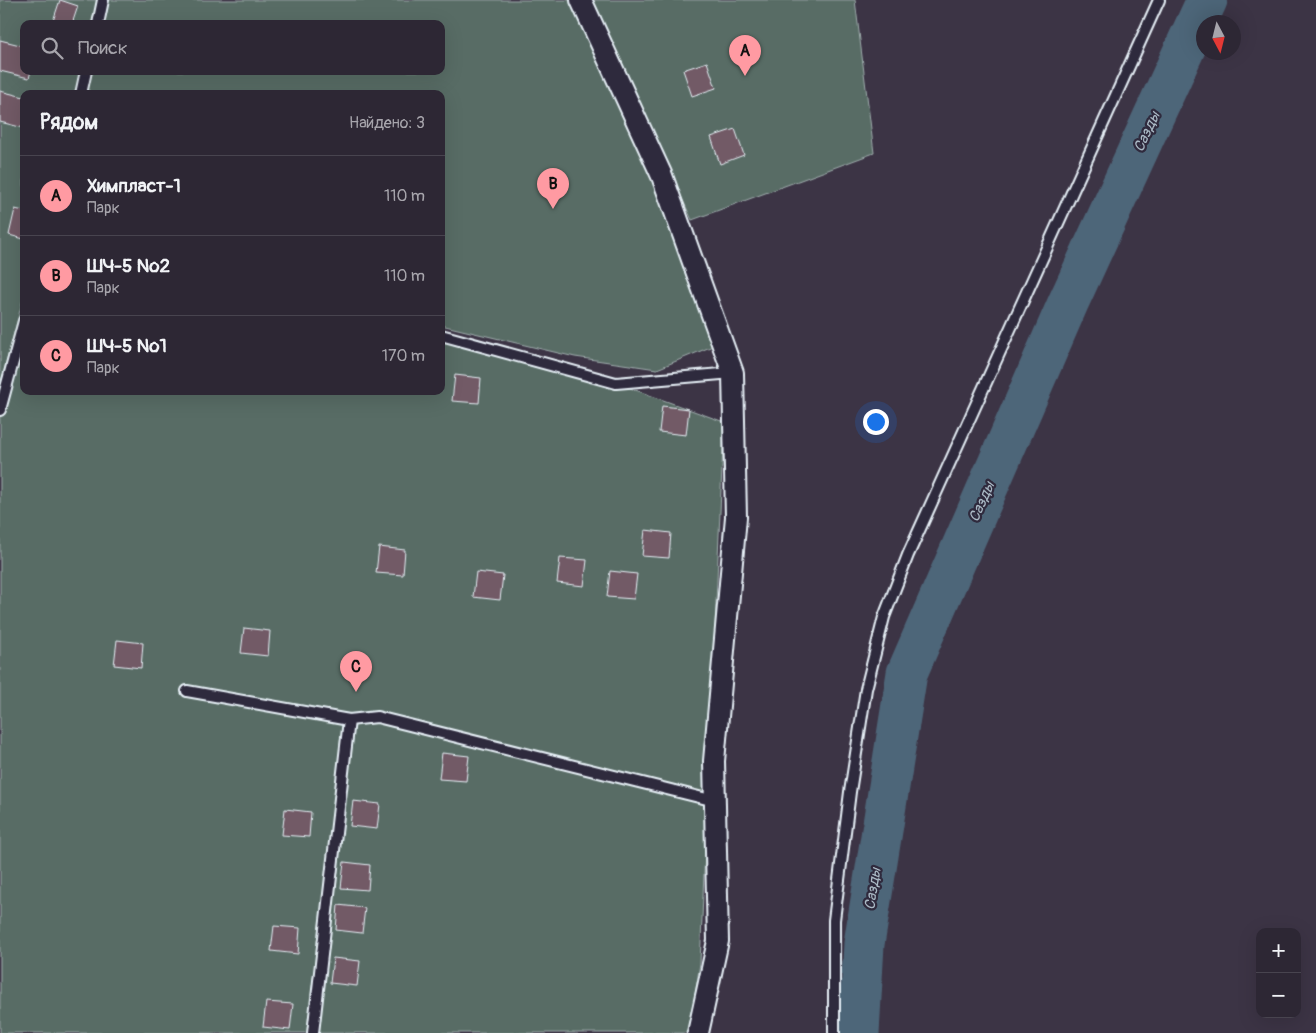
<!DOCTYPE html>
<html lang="ru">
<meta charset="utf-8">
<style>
body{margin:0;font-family:Pangolin,sans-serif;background:#393340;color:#f1f3f6}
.controls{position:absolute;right:15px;bottom:15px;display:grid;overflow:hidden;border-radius:10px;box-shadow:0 5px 20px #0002}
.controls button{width:45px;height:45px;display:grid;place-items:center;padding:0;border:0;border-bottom:1px solid #48444f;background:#2d2734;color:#f1f3f6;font:25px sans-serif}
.compass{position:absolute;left:1196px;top:15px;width:45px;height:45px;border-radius:50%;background:#2d2734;box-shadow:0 5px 20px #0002;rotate:173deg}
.you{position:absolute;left:875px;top:421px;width:18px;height:18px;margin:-12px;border:4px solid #fff;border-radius:50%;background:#1a73e8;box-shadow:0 0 0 8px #1a73e833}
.badge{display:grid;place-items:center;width:32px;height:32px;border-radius:50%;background:#ff9aa2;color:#111;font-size:16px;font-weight:700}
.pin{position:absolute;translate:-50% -41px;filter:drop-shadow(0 1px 2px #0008)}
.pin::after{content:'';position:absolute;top:26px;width:18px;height:15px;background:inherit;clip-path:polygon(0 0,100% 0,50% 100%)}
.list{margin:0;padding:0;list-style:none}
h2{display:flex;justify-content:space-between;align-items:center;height:65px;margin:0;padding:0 20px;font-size:21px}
h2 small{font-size:16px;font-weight:400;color:#a7a5ac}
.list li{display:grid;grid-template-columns:32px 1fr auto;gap:15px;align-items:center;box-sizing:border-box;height:80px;padding:0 20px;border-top:1px solid #48444f}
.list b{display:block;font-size:19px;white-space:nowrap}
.list p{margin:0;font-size:16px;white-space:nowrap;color:#a7a5ac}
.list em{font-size:16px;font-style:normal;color:#a7a5ac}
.icon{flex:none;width:28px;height:28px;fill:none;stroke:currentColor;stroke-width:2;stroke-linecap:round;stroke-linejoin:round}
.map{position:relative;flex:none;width:1316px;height:1033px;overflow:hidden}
.search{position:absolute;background:#2d2734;box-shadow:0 5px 20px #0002;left:20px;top:20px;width:425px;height:55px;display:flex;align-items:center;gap:12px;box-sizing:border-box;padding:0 18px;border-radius:10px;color:#a7a5ac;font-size:19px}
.panel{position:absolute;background:#2d2734;box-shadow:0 5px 20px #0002;left:20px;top:90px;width:425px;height:305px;border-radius:10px}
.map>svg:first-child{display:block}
.green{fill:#596c65;stroke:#a0aeae}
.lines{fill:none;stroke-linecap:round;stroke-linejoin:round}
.river{stroke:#4e6679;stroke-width:41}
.building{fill:#725a66;stroke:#e8f1f8}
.lane-casing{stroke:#e8f1f8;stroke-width:14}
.street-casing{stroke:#e8f1f8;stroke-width:24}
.lane{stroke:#2f2a3d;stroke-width:10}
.street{stroke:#2f2a3d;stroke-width:20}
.labels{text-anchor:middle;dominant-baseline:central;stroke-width:4.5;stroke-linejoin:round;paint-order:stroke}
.water-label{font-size:15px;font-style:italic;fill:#aab9c5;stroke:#2f2a3d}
</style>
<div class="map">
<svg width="1316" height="1033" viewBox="0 0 1316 1033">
<rect width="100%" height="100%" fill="#3c3445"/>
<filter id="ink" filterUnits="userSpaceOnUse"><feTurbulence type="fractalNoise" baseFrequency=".02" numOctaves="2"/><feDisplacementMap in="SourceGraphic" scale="10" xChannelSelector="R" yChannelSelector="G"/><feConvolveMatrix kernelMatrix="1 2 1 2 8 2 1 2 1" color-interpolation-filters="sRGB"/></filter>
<g filter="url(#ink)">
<g class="green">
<polygon points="0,0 101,0 95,24 24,24 24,71 82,71 76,94 24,94 24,295 0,386"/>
<polygon points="105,0 578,0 720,343 657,369 575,357 441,325 441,94 82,94 88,71 441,71 441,24 99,24"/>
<polygon points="591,0 855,0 874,153 692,220"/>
<polygon points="24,326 24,391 441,391 441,339 616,383 724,422 700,963 689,1033 0,1033 0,415"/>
</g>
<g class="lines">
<polyline class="river" points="859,1033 864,944 907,673 1068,303 1207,0"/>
</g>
<g class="building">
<polygon points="60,0 78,6 72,24 52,24"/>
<polygon points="0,40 24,46 24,71 31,71 29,78 0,71"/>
<polygon points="707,62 716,88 692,96 683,70"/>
<polygon points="0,91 24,97 24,128 0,122"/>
<polygon points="735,129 744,155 720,164 711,137"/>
<polygon points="15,209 24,211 24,239 9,235"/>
<polygon points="455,375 481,378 479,403 452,401"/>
<polygon points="662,406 689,409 686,435 659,432"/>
<polygon points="645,530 671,533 669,558 642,556"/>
<polygon points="379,547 405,550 403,575 376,573"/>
<polygon points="560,558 587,560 584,586 557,583"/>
<polygon points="610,571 637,574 634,599 607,597"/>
<polygon points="476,572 503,575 500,600 473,597"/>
<polygon points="244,628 270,631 268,656 241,653"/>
<polygon points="117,640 143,643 141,668 114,665"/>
<polygon points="442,753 469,756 466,781 439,779"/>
<polygon points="353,801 380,804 377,829 350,826"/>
<polygon points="285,809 311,812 309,837 282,835"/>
<polygon points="344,862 370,865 368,890 341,888"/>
<polygon points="338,905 365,908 362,933 336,930"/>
<polygon points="274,926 300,928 298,954 271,951"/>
<polygon points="333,958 360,961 357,986 330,983"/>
<polygon points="266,1002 293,1004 290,1030 263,1027"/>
</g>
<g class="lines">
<defs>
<g id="lane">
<polyline points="98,24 103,0"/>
<polyline points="81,94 86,71"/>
<polyline points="441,335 616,383 733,373"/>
<polyline points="0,410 24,321"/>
<polyline points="187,691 349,720 377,717 715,801"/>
<polyline points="313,1033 349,720"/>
<polyline points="834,1033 834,920 850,792 866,689 884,617 908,555 1159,0"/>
</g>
<polyline id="street" points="581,0 662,176 733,373 736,517 714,761 718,941 698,1033"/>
</defs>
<use href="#lane" class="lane-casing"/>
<use href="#street" class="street-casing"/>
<use href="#lane" class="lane"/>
<use href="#street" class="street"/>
</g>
</g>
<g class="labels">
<g class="water-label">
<text transform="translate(1147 132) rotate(-65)">Сазды</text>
<text transform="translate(982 502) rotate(-66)">Сазды</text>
<text transform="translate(873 889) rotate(-81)">Сазды</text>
</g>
</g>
</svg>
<div class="controls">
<button>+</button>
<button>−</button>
</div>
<svg class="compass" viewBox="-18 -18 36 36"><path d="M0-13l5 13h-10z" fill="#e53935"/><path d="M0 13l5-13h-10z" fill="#a7a5ac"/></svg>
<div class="you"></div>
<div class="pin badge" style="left:745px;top:76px">A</div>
<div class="pin badge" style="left:553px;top:209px">B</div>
<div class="pin badge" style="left:356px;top:692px">C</div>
<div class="search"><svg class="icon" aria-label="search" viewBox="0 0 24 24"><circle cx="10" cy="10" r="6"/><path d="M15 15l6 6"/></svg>Поиск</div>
<section class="panel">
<h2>Рядом<small>Найдено: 3</small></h2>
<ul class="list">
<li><span class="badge">A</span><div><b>Химпласт-1</b><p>Парк</p></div><em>110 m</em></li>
<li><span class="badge">B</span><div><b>ШЧ-5 №2</b><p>Парк</p></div><em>110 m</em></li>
<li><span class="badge">C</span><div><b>ШЧ-5 №1</b><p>Парк</p></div><em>170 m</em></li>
</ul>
</section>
</div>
